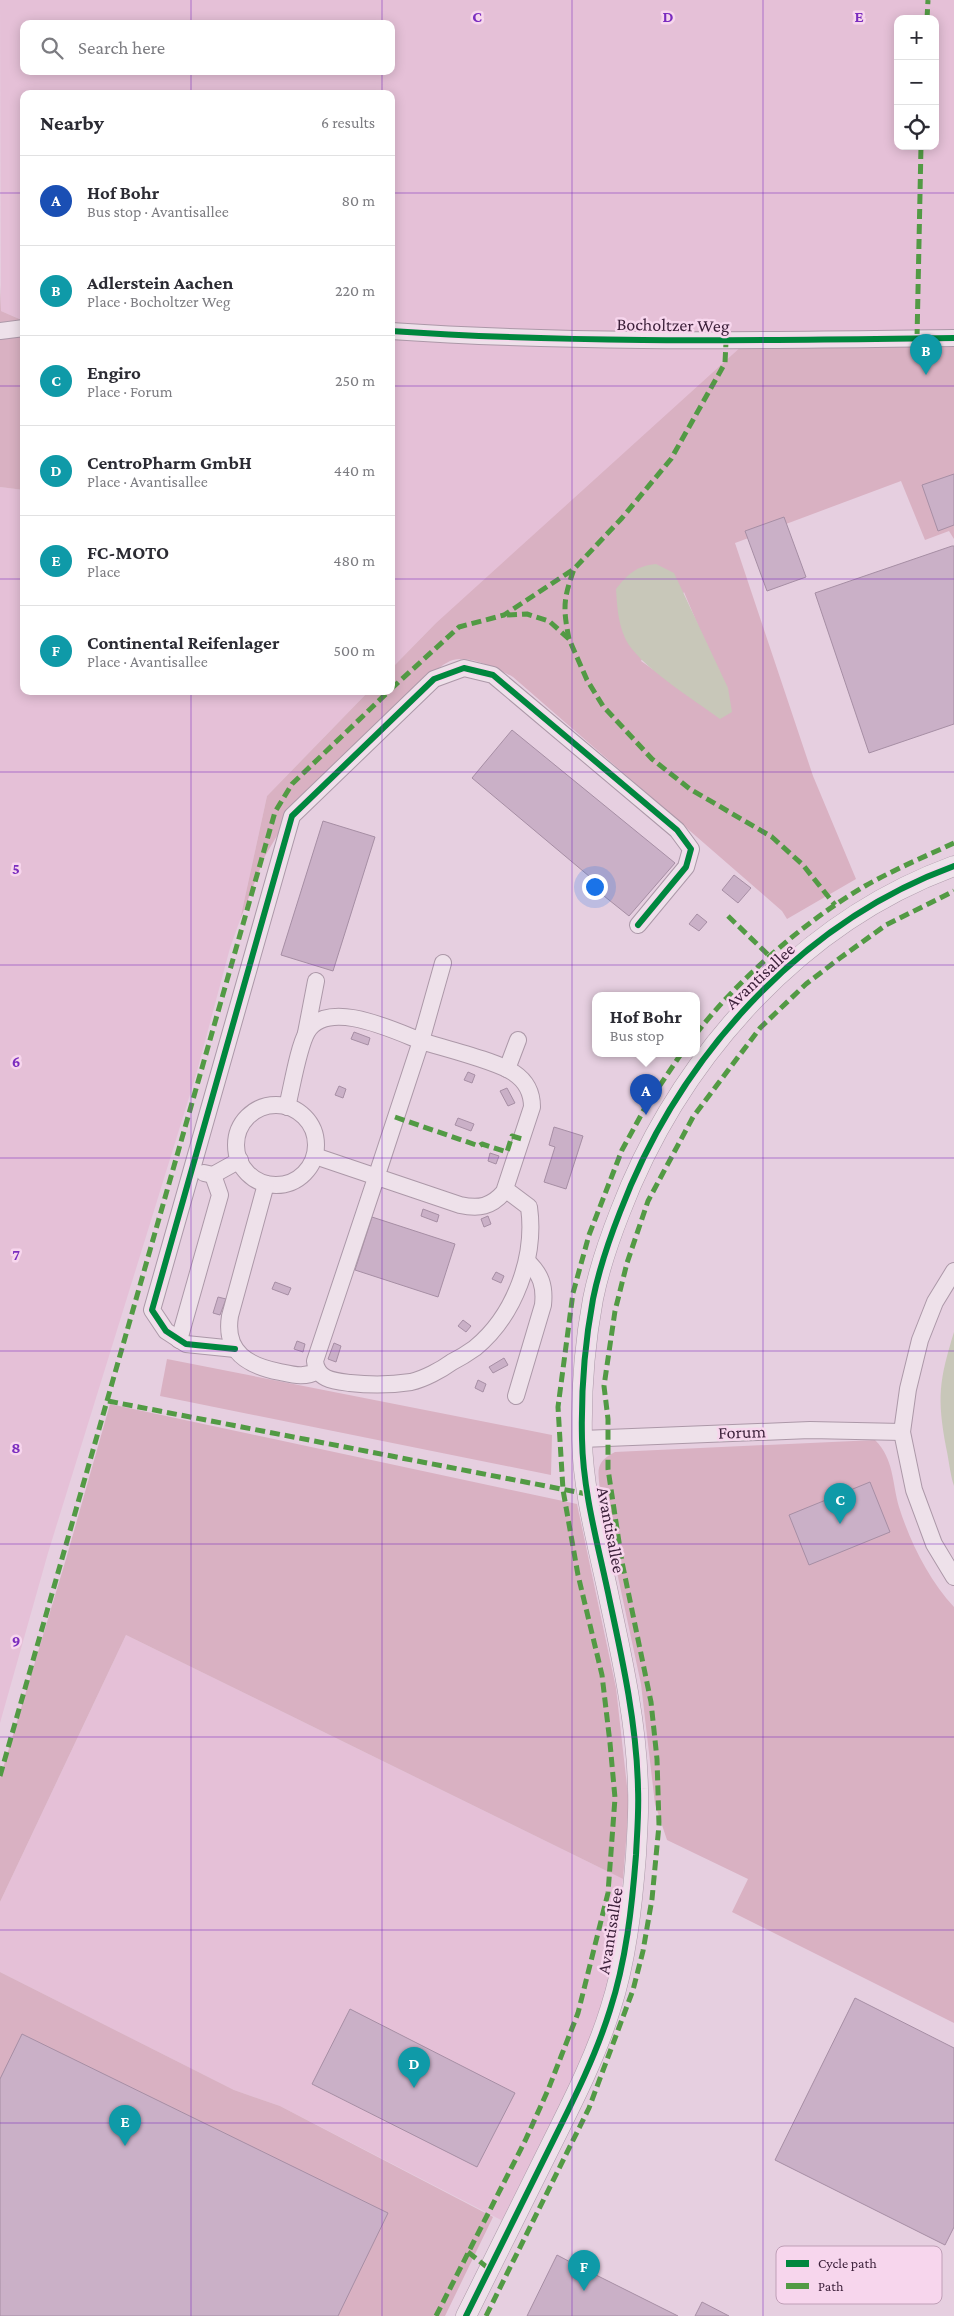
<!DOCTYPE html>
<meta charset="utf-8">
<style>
body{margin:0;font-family:"Crimson Pro",serif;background:#f7f7f7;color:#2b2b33}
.controls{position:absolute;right:15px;top:15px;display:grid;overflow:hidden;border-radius:10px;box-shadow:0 2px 12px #0003}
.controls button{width:45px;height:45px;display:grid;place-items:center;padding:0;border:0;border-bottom:1px solid #e1e1e2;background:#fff;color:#2b2b33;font:25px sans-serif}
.you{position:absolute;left:594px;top:886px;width:18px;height:18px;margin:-12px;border:4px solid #fff;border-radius:50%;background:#1a73e8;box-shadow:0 0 0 8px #1a73e833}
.badge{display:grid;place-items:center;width:32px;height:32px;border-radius:50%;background:#ea580c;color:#fff;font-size:16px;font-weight:700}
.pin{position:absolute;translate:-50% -41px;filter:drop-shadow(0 1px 2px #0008)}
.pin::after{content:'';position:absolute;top:26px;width:18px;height:15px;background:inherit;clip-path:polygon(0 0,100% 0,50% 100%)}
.popup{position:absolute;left:592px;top:992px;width:108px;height:65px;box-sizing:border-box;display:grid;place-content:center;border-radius:10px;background:#fff;filter:drop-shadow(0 1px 4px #0005);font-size:16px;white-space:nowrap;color:#7c7c81}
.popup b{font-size:19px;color:#2b2b33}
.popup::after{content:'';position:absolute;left:50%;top:100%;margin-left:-10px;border:10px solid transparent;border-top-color:#fff}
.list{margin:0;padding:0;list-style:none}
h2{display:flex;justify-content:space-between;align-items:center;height:65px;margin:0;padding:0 20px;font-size:21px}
h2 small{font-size:16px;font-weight:400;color:#7c7c81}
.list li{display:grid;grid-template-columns:32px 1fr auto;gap:15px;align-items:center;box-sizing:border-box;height:90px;padding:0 20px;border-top:1px solid #e1e1e2}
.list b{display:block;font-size:19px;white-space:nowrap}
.list p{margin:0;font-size:16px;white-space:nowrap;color:#7c7c81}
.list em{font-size:16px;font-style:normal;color:#7c7c81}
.icon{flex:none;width:28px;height:28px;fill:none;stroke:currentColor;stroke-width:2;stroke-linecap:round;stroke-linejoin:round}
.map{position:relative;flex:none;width:954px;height:2316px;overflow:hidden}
.search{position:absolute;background:#fff;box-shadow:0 2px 12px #0003;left:20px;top:20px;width:375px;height:55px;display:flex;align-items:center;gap:12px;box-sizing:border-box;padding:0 18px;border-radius:10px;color:#7c7c81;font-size:19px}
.panel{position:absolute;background:#fff;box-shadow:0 2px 12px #0003;left:20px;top:90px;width:375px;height:605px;border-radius:10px}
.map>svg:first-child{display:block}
.farmland{fill:#e5c0d7;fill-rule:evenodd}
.green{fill:#d9b1c2;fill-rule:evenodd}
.water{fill:#c8c7b9}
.building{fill:#cab0c7;stroke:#a68ea4}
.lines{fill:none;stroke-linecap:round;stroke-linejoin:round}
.minor-casing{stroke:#ac98a8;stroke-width:18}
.tertiary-casing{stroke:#ac98a8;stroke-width:21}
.minor{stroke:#eee1ea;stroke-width:16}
.tertiary{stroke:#eee1ea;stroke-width:20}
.quiet{stroke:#529a44;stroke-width:5;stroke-dasharray:10 5;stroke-linecap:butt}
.cycleway-casing{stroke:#f7d6ed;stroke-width:9}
.cycleway{stroke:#00873e;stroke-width:6}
.grid{fill:none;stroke:#7b2cbf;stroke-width:1;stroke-opacity:0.55}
.labels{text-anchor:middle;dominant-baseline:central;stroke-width:5;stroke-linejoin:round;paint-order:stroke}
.street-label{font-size:18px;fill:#3b1f39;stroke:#f7d6ed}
.key{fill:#f7d6ed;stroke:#bf9fb7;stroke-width:1}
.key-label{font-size:14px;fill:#3b1f39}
.grid-label{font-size:16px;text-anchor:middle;font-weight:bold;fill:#7b2cbf;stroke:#f7d6ed;stroke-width:5;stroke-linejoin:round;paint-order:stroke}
</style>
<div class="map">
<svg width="954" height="2316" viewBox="0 0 954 2316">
<rect width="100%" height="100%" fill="#e6cfe0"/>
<g class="farmland">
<path d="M0,0H954V343L435,624L391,669V94H24V321L1,311ZM898,19H935V146H898ZM24,24H391V71H24Z"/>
<polygon points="0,487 24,490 24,691 369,691 267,796 240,920 230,948 196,1075 48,1553 0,1723"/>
<polygon points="126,1635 623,1879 610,1975 597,2021 576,2074 503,2221 280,2106 234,2090 0,1972 0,1902"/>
</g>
<g class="green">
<polygon points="0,285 1,311 24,321 24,490 0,487"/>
<path d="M954,343V539L949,531L925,540L901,481L735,543L813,776L856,879L787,919L782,911L513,677C498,669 471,655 453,660C445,662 436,671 430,675L299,799L265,856L240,920L267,796L369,691H391V669L435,624L743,345ZM684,592L707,647L675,685L641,661Z"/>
<polygon points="167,1359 552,1435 551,1475 160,1396"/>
<polygon points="110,1404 577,1504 616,1688 629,1804 623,1879 126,1635 0,1902 0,1778 66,1559"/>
<path d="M875,1440C894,1459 892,1482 899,1507C910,1542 929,1580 954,1607V2023L732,1912L748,1879L667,1840L655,1804L641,1684L600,1493C599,1472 593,1463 615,1452Z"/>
<polygon points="0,1972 234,2090 280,2106 493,2217 445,2316 0,2316"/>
</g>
<g class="water">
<path d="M656,564L674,573L728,688L732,712L720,719C695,700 637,665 625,638C618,622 617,606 616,589C628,574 636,566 656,564Z"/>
<path d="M954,1332V1486C950,1474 949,1460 946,1447C937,1397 939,1381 954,1332Z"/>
</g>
<g class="building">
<polygon points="954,474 954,525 938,531 922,485"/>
<polygon points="784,517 806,577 767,591 745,531"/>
<polygon points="952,546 954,546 954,724 869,753 815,593"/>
<polygon points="512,730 675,863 629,916 599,892 602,887 472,778"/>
<polygon points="323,821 375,837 333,971 281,955"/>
<polygon points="734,875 751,888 738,903 722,890"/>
<polygon points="697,914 707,922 699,931 689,924"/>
<polygon points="354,1032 370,1038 368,1045 351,1039"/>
<polygon points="468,1072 475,1075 472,1083 464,1080"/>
<polygon points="339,1086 346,1089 343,1098 335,1095"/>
<polygon points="507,1088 515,1103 508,1106 500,1091"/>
<polygon points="458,1118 474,1124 471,1131 455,1125"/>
<polygon points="554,1127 583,1136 566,1189 544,1182 555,1147 549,1145"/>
<polygon points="490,1153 499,1156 496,1164 488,1161"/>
<polygon points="423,1209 439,1215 437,1222 421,1216"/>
<polygon points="488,1216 491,1224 484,1227 481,1219"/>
<polygon points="372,1217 455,1244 438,1297 355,1270"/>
<polygon points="496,1272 504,1276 501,1283 492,1279"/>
<polygon points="275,1282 291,1288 288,1295 272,1289"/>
<polygon points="218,1297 226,1299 220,1315 213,1313"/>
<polygon points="463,1320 471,1326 466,1332 458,1326"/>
<polygon points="297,1341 305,1344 303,1352 294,1349"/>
<polygon points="334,1343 341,1346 336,1362 328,1359"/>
<polygon points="504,1358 508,1365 493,1373 489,1367"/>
<polygon points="478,1380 486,1384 483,1392 475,1388"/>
<polygon points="870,1482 890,1532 809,1565 789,1515"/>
<polygon points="855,1998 954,2048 954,2227 945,2245 775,2160"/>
<polygon points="350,2009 515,2093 477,2167 312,2084"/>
<polygon points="22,2034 388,2213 338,2316 0,2316 0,2079"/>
<polygon points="557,2255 578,2266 678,2316 527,2316"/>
<polygon points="702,2302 729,2316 695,2316"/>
</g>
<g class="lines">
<defs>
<g id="minor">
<polyline points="0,331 24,328"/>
<path d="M391,331C579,344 766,340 954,338"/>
<polyline points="306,1033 316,981"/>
<polyline points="507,1069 518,1040"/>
<circle cx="276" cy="1145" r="40"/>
<path d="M287,1107C292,1087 298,1048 307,1032C327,998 393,1030 421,1041L443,963"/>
<path d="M315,1156L460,1205C479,1209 491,1207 504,1192L532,1107C532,1093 526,1081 514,1073C497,1061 443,1048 421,1041C386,1148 351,1254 315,1361C317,1380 334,1381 350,1383C369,1385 391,1385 411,1382C424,1379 441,1370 452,1362C460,1358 468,1353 475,1348C515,1315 536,1257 529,1207L505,1189"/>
<polyline points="204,1173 213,1175 240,1160"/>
<path d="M266,1184L230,1316C224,1353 249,1366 280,1372C294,1375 305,1378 318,1371"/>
<polyline points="954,1271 935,1302 920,1340 908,1389 902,1432 914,1490 934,1544 954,1577"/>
<polyline points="179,1340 220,1195 213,1175"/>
<polyline points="235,1349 186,1344 166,1331 152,1310 292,816 434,679 464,668 493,675 677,830 691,849 686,867 638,925"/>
<path d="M516,1396L543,1305C545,1286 541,1274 527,1261"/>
<polyline points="582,1439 810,1430 902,1432"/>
</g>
<path id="tertiary" d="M466,2316C495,2257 525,2198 554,2139C575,2097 596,2055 610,2010C626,1961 632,1907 636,1855C637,1834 639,1811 638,1789C637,1727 623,1662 610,1602C599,1548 583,1494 582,1439C581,1395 585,1342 593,1299C599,1269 609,1240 620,1212C678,1060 798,923 954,866"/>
</defs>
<use href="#minor" class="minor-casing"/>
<use href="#tertiary" class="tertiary-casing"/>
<use href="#minor" class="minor"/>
<use href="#tertiary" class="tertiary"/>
<g class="quiet">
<polyline points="927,19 928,0"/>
<polyline points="917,339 921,146"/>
<polyline points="507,615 527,614 549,621 569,639 587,680 603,706 652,759 690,789 772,837 803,865 835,905"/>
<path d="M569,639C563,608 563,600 574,569"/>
<polyline points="391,689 459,627 504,615 574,569 622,518 671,459 725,363 726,342"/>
<polyline points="728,916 785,971"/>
<path d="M696,1034C738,979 805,921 865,886C893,870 924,857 954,843"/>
<polyline points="395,1117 479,1146 482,1144 507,1152 512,1136 522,1139"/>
<polyline points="108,1401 587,1494"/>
<polyline points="0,1776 275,812 292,784 389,691"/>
<polyline points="468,2252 488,2268"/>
<polyline points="436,2316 525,2141 548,2090 578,2013 608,1893 615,1798 610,1743 602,1675 578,1575 563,1490 558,1407 573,1293 589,1235 622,1150 646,1106 681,1054"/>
<polyline points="486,2316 589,2108 633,1990 643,1951 652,1899 659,1825 657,1759 651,1702 622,1562 608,1469 608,1419 604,1386 615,1311 627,1263 648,1201 693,1117 760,1028 806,984 840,958 886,925 954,891"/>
</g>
<defs>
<g id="cycleway">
<path d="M391,331C579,344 766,340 954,338"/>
<polyline points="235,1349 186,1344 166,1331 152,1310 292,816 434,679 464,668 493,675 677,830 691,849 686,867 638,925"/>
<path d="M466,2316C495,2257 525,2198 554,2139C575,2097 596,2055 610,2010C626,1961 632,1907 636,1855C637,1834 639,1811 638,1789C637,1727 623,1662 610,1602C599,1548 583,1494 582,1439C581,1395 585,1342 593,1299C599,1269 609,1240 620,1212C678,1060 798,923 954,866"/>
</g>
</defs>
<use href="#cycleway" class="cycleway-casing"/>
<use href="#cycleway" class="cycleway"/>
</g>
<path class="grid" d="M191,0V24M382,0V24M572,0V2316M763,0V2316M191,71V94M382,71V94M0,193H24M391,193H954M0,386H24M391,386H954M0,579H24M391,579H954M191,691V2316M382,691V2316M0,772H954M0,965H954M0,1158H954M0,1351H954M0,1544H954M0,1737H954M0,1930H954M0,2123H954"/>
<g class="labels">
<g class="street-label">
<text transform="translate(673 325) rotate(1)">Bocholtzer Weg</text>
<text transform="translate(760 976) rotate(-43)">Avantisallee</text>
<text transform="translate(742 1432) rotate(-2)">Forum</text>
<text transform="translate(611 1530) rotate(79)">Avantisallee</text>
<text transform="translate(610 1931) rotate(-81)">Avantisallee</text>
</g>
</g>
<rect x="776" y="2246" width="166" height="58" rx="8" class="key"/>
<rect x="786" y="2260" width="23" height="7" fill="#00873e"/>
<rect x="786" y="2283" width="23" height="6" fill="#529a44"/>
<g class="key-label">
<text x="818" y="2268">Cycle path</text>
<text x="818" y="2291">Path</text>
</g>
<g class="grid-label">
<text x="477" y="22">C</text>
<text x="668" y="22">D</text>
<text x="859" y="22">E</text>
<text x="16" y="874">5</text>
<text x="16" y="1067">6</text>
<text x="16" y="1260">7</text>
<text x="16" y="1453">8</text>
<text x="16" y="1646">9</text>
</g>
</svg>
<div class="controls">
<button>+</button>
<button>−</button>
<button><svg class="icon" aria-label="locate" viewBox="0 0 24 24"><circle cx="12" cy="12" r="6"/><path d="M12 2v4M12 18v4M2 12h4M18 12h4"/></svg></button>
</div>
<div class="you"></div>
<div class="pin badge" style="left:646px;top:1115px;background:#1a4fb4">A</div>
<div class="popup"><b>Hof Bohr</b>Bus stop</div>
<div class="pin badge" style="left:926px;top:375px;background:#0f9aa8">B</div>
<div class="pin badge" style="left:840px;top:1524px;background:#0f9aa8">C</div>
<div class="pin badge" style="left:414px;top:2088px;background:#0f9aa8">D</div>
<div class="pin badge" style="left:125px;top:2146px;background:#0f9aa8">E</div>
<div class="pin badge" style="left:584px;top:2291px;background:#0f9aa8">F</div>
<div class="search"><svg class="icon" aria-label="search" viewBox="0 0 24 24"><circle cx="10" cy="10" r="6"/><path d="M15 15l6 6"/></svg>Search here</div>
<section class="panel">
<h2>Nearby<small>6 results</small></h2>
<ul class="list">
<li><span class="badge" style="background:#1a4fb4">A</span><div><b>Hof Bohr</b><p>Bus stop · Avantisallee</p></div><em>80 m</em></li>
<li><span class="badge" style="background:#0f9aa8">B</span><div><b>Adlerstein Aachen</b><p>Place · Bocholtzer Weg</p></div><em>220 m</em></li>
<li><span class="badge" style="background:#0f9aa8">C</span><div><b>Engiro</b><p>Place · Forum</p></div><em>250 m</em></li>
<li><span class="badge" style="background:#0f9aa8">D</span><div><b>CentroPharm GmbH</b><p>Place · Avantisallee</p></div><em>440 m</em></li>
<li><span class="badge" style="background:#0f9aa8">E</span><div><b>FC-MOTO</b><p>Place</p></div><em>480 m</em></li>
<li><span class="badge" style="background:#0f9aa8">F</span><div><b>Continental Reifenlager</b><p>Place · Avantisallee</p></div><em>500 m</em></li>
</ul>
</section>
</div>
